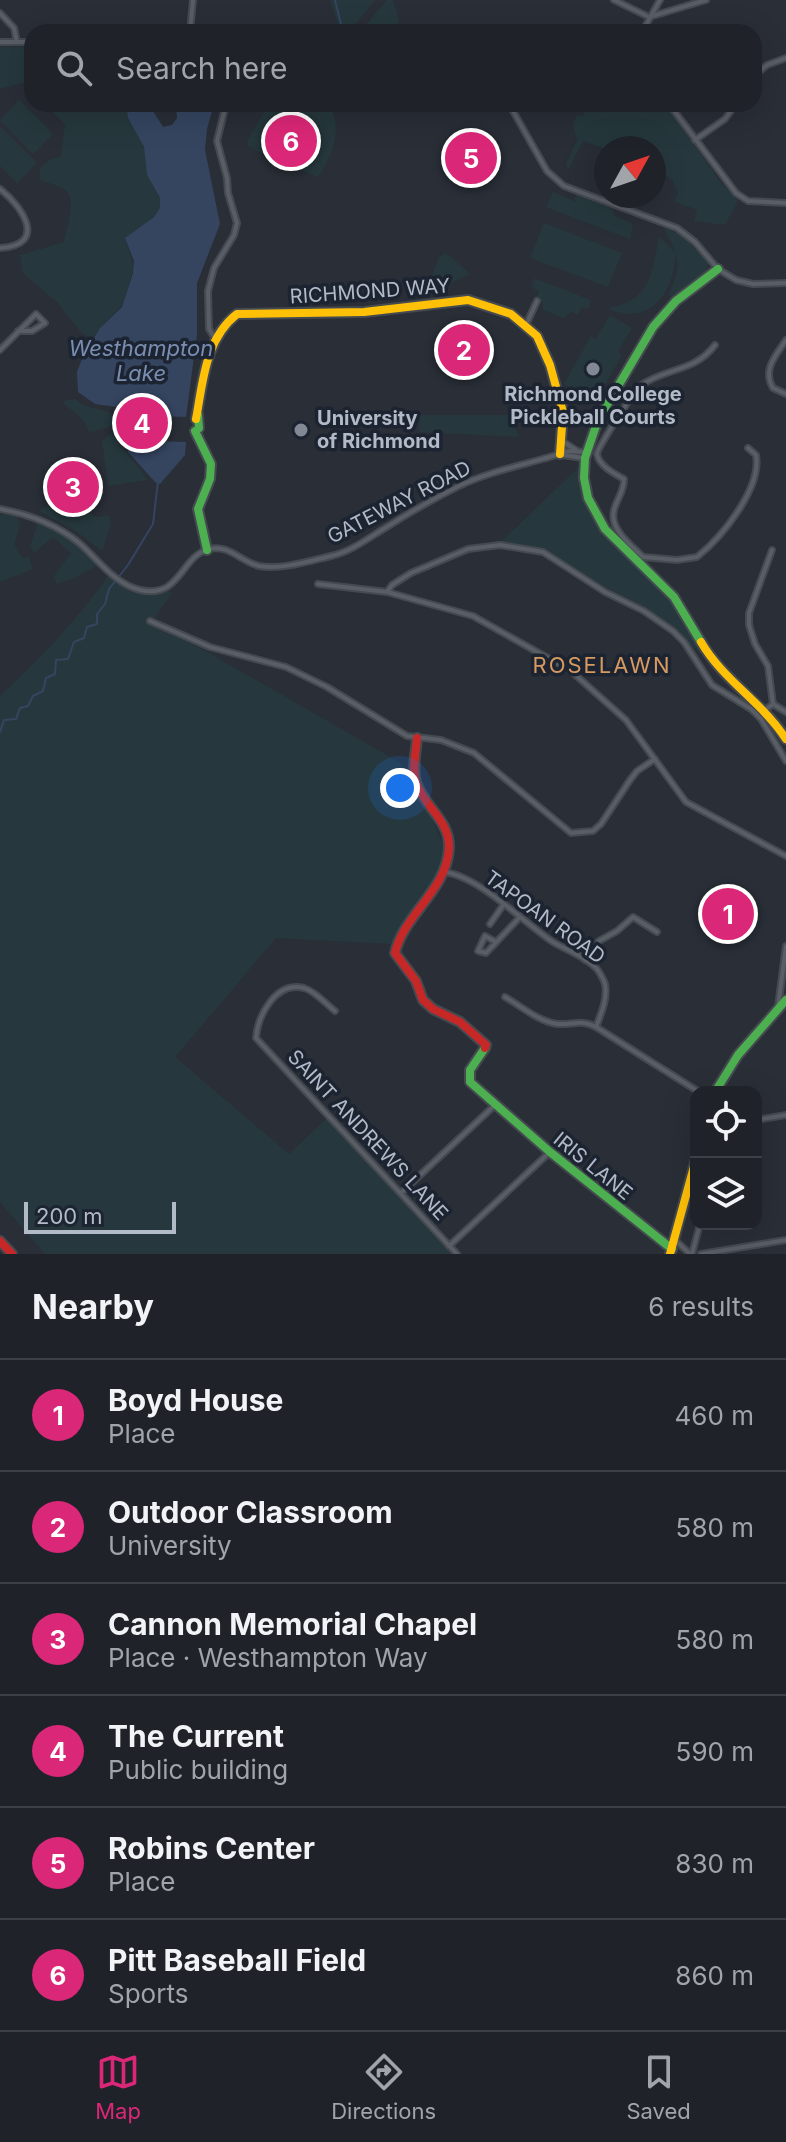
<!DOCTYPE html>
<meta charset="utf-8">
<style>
body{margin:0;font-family:Inter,sans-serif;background:#272a31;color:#f1f3f6}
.controls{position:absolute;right:24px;bottom:24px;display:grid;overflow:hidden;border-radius:16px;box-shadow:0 8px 32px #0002}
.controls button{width:72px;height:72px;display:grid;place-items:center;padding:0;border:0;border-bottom:2px solid #3c3f46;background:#1f2229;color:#f1f3f6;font:40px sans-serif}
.compass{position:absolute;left:594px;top:136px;width:72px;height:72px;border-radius:50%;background:#1f2229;box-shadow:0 8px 32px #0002;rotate:50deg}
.scale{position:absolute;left:24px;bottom:20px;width:152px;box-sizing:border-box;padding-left:8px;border:4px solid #b2bac8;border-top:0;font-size:22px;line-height:28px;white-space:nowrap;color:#b2bac8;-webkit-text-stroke:6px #1c2432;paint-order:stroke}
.you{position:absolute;left:400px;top:788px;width:28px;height:28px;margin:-20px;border:6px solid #fff;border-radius:50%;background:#1a73e8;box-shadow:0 0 0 12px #1a73e833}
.badge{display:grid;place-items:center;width:52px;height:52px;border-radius:50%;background:#db2777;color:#fff;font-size:26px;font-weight:700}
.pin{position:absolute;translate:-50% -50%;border:4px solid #fff;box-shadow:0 2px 8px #0006}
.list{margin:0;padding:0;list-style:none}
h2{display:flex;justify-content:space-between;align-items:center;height:104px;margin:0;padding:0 32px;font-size:34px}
h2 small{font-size:26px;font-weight:400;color:#a1a4a8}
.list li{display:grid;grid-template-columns:52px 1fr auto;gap:24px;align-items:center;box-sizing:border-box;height:112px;padding:0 32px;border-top:2px solid #3c3f46}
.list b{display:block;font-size:30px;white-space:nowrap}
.list p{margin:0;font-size:26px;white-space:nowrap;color:#a1a4a8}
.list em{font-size:26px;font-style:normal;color:#a1a4a8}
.icon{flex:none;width:44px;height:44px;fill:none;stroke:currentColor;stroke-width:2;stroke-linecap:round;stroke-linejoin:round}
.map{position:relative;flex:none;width:786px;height:1254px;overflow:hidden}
.search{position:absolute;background:#1f2229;box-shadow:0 8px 32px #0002;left:24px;right:24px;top:24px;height:88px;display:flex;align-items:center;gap:20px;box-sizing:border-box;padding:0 28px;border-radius:24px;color:#a1a4a8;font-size:30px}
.sheet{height:776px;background:#1f2229}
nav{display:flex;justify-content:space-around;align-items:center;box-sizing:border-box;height:112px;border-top:2px solid #3c3f46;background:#1f2229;font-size:22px;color:#a1a4a8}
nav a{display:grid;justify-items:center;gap:4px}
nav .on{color:#db2777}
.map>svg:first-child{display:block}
.green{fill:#26383d}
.water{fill:#354560}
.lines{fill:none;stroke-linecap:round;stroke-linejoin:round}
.stream{stroke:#354560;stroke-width:2}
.street-casing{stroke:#454950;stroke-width:8}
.fast-casing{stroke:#454950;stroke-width:12}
.slow-casing{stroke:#454950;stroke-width:12}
.jam-casing{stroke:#454950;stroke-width:12}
.street{stroke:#595d65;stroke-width:4}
.fast{stroke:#4caf50;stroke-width:8}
.slow{stroke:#ffc107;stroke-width:8}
.jam{stroke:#c62828;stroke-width:8}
.poi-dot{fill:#828995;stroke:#1c2432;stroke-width:3}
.labels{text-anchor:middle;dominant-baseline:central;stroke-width:7;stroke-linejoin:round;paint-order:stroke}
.street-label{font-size:20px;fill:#b2bac8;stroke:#1c2432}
.poi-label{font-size:20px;font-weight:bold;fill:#b2bac8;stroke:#1c2432}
.water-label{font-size:22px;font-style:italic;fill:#7a8eb1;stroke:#1c2432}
.neighbourhood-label{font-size:22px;letter-spacing:2px;fill:#d69960;stroke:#1c2432}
</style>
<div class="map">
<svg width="786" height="1254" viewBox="0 0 786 1254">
<rect width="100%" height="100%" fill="#292e37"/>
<g class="green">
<polygon points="330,0 375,0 349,32 341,32"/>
<polygon points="387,0 393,0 399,20 395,32 360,32"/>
<polygon points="0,47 32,47 32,90 25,82 0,89"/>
<polygon points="19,100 53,134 33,154 0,120"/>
<path d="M46,104H126L128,118L144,147L147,175L161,201L159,213L125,238L134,267L123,304L100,328L92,340L79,330L58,303L23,273L20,255L64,242C66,228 78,199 65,190C58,185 47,183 40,179V168L49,160L61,156L65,125Z"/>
<path d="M269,104H327C345,125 332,156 318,177L259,152L248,145V140Z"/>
<polygon points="590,104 665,104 719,180 738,201 725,225 694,221 697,210 675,202 678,192 673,181 663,173 664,169 654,166 654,148 606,149 583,141 568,170 566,164 577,140 573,125 577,116 583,116 586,109 585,105"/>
<polygon points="0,126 37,163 17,183 0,166"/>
<polygon points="553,192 577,202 574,199 577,194 610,208 614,212 613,215 633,224 630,239 546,207"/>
<polygon points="544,223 622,253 608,287 530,258"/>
<path d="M664,228L681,235L708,262C708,280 685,288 671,297L669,294C683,261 679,258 664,228Z"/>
<path d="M659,236L676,253C673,292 653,325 610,310L611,307C651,301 653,270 659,236Z"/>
<polygon points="444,254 449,255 470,274 448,284 428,286 439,257"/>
<polygon points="534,278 591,300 588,309 582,307 578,315 571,312 564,318 543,310 542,301 536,299 539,291 532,288"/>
<polygon points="610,315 632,328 618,351 622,355 595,402 564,384 591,336 596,339"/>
<path d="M75,399C87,410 99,407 112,414V426L89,432C84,415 72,413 62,401Z"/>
<polygon points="420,415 509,415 519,437 419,432"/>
<path d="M111,433C123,450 137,462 147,480L108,486L102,441Z"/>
<polygon points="583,463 589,506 607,537 660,585 679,609 703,655 646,611 542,550 500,543"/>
<polygon points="88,482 96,491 88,500 91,514 96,517 109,516 111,525 102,551 76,531 39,511 56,500 63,507"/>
<polygon points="11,514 18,518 20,525 14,545 23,559 28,556 33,569 0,582 0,515"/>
<path d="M38,523C60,528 84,547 97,565L75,578L57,584L54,576L71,553L53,537L35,552L30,547Z"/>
<path d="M109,575C130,591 144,595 169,591L172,593L150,625L202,649L399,762L422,795L446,852L437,874L392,944L276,938L175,1057L289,1154L327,1118L453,1254H45L0,1202V696C41,658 77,620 109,575Z"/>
</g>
<g class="water">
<polygon points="126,104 157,104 153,111 163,127 172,125 177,118 176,104 214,104 207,129 205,150 220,224 197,283 197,334 186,417 122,415 116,407 95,404 78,392 77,372 83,356 100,328 122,307 133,273 134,261 125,238 154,217 160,208 160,198 147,175 144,147 128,118"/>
<polygon points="125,440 186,442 185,455 160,484 155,482 128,452"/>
</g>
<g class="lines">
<g class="stream">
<polyline points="335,0 343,32"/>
<polyline points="0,732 4,720 16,719 20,708 28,706 33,696 43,691 46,678 55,674 56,660 68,659 74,642 84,638 87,627 97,624 97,614 105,604 109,589 128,565 153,524 158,481"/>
</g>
<defs>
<g id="street">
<polyline points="614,0 649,17"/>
<polyline points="0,13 14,28 17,42"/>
<polyline points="649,17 706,0"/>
<polyline points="190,32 193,0"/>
<polyline points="199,32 236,30 256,32"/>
<polyline points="642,32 660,0"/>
<polyline points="0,42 32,42"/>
<polyline points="754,76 767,65 786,58"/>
<polyline points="509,104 547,171 564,186 677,228 695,242 718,269 736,280 753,284 786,283"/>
<polyline points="669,104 736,193 748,201 786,203"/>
<polyline points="695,140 725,119 736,104"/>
<path d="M0,189C23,207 48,245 0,248"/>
<polyline points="526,325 537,301"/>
<polyline points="216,340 209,329 208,291 214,268 234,235 237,223 228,193 227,178 217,141 226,104"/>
<path d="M786,340C776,355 762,370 773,388L786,394"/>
<path d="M715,345C694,373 666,367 640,386C635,390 596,450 597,454C599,466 615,474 624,479C624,492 617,498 614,510C609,529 631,545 643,557L677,560L697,557C722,537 762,488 756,455L748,448"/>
<polyline points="0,350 36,314 45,323 32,331 18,331"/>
<polyline points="562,441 576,450"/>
<polyline points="562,455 584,458"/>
<path d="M0,509C28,514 55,524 78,542C97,558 114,584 140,590C181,599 180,557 209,549C229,544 241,562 259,566C281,570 310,561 331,556C353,551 371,536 390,525C412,511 435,498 459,486C492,470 534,463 569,451L585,452"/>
<polyline points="772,550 749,613 749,625 755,644 768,666 773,704"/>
<polyline points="318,584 387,592 473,616 571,671 626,720 686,802 786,856"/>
<polyline points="387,592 392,585 411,573 468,549 500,545 543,552 605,592 644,611 673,631 684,642 712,685 751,709 761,719 786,761"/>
<polyline points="150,621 210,647 286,667 327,687 407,736 441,740 474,753 571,833 593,831 601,824 630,780 637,771 655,759"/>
<polyline points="765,710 773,704 786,712"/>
<path d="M443,872C478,875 524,923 553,942C566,950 585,956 596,968C599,971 604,980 605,984C608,998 601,1014 596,1027L699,1092"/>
<polyline points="490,924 504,904"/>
<polyline points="496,942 485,936 478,951 486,953 520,917"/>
<polyline points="585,960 599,941 617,931 633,917 657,932"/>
<path d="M505,997C521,1006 539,1022 558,1024C572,1025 583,1019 596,1027"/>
<polyline points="778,1007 786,946"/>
<path d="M335,1011C326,1004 315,991 304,988C275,981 258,1016 256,1038L457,1254"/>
<polyline points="756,1120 786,1115"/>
<polyline points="402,1192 495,1105"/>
<polyline points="676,1241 690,1254"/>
<polyline points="449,1246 550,1152"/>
<polyline points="692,1254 700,1224"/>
<polyline points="701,1254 786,1240"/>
</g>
<g id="fast">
<polyline points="198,415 199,428"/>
<polyline points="195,431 211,464 210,479 198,509 207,550"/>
<polyline points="701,642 674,597 605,529 588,498 584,478 585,458 598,420 653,327 676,301 718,269"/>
<polyline points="485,1048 470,1070 470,1082 550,1152 672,1249"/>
<polyline points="715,1092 738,1055 786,1000"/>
</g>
<g id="slow">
<path d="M196,419C203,382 205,339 237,314L364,312L468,300L511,314L537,336L550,365L563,412L560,454"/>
<path d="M701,642C723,680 762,702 786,739"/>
<polyline points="670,1254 696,1159"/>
</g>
<g id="jam">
<path d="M417,738C416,752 412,768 416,782C424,807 450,820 449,848C447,890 404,914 395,953L416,981L423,1000L433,1009L460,1022L486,1045L485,1048"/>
<polyline points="0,1241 12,1254"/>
</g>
</defs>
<use href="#street" class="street-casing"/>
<use href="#fast" class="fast-casing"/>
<use href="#slow" class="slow-casing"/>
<use href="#jam" class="jam-casing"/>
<use href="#street" class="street"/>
<use href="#fast" class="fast"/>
<use href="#slow" class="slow"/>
<use href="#jam" class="jam"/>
</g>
<g class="poi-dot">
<circle cx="593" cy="369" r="8"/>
<circle cx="301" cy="430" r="8"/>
</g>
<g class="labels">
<g class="street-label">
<text transform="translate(370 291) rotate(-4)">RICHMOND WAY</text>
<text transform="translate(399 502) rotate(-27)">GATEWAY ROAD</text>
<text transform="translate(545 917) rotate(36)">TAPOAN ROAD</text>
<text transform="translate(368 1135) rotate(47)">SAINT ANDREWS LANE</text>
<text transform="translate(593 1166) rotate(39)">IRIS LANE</text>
</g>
<g class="poi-label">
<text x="593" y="394">Richmond College<tspan x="593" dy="23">Pickleball Courts</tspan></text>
<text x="317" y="418" text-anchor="start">University<tspan x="317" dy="23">of Richmond</tspan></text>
</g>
<g class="water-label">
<text x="141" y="348">Westhampton<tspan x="141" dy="25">Lake</tspan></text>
</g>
<g class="neighbourhood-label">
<text x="602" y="665">ROSELAWN</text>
</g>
</g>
</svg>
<div class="controls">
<button><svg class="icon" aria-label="locate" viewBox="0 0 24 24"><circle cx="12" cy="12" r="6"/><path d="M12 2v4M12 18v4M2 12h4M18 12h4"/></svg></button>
<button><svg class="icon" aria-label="layers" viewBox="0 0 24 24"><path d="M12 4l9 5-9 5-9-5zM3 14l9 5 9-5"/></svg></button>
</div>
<svg class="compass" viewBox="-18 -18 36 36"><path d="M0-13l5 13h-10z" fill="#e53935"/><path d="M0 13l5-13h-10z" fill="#a1a4a8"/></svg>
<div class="scale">200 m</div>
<div class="you"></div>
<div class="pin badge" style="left:728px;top:914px">1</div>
<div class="pin badge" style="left:464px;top:350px">2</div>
<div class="pin badge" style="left:73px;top:487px">3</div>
<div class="pin badge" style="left:142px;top:423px">4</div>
<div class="pin badge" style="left:471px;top:158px">5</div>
<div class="pin badge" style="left:291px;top:141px">6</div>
<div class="search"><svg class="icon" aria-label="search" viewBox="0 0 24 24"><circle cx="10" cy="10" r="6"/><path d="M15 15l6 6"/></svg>Search here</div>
</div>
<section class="sheet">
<h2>Nearby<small>6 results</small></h2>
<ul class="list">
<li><span class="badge">1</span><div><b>Boyd House</b><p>Place</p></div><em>460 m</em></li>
<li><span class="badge">2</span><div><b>Outdoor Classroom</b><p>University</p></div><em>580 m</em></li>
<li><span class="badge">3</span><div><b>Cannon Memorial Chapel</b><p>Place · Westhampton Way</p></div><em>580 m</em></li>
<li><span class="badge">4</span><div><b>The Current</b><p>Public building</p></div><em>590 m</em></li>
<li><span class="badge">5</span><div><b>Robins Center</b><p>Place</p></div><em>830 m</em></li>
<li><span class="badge">6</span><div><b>Pitt Baseball Field</b><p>Sports</p></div><em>860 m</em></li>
</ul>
</section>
<nav>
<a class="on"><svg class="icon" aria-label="map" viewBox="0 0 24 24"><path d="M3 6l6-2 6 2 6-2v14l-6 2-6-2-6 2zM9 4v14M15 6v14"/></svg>Map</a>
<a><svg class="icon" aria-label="directions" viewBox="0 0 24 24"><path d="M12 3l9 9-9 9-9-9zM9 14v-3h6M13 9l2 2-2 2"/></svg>Directions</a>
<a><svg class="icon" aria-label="saved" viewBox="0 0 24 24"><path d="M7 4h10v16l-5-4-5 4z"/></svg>Saved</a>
</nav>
